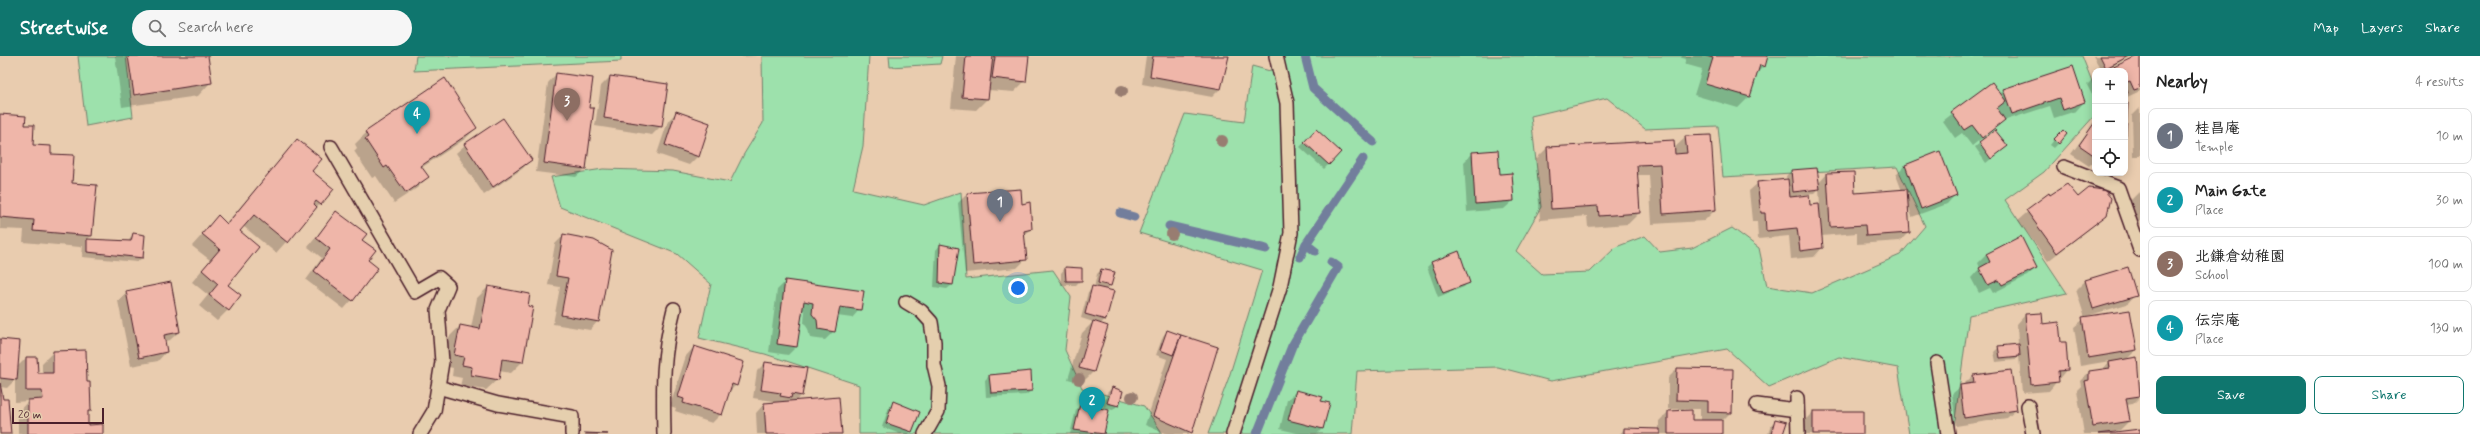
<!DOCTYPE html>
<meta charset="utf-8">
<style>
body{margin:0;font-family:Mynerve,"Klee One",sans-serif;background:#f6f6f6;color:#222}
.controls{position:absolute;right:12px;top:12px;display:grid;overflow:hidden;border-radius:8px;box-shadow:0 2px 10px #0003}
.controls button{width:36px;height:36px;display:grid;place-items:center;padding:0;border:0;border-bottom:1px solid #e0e0e0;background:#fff;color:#222;font:20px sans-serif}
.scale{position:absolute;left:12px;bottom:10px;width:92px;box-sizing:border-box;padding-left:4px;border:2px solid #4a1f2b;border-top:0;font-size:11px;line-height:14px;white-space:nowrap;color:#4a1f2b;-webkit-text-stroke:3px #e5cfae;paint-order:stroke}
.you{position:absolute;left:1018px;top:232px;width:14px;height:14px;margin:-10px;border:3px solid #fff;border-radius:50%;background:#1a73e8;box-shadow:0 0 0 6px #1a73e833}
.badge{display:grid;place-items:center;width:26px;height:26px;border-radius:50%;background:#0f766e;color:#fff;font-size:13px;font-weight:700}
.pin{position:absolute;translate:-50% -33px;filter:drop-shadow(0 1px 2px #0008)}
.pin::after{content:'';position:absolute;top:21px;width:14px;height:12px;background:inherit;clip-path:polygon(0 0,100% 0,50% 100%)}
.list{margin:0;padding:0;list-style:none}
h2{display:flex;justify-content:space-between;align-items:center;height:52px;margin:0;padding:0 16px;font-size:17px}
h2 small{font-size:13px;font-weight:400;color:#767676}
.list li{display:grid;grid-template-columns:26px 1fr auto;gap:12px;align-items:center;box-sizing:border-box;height:56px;margin:0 8px 8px;padding:0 8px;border:1px solid #e0e0e0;border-radius:8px}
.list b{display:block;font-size:15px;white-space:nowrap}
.list p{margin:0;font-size:13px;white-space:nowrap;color:#767676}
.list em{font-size:13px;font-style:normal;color:#767676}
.actions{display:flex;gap:8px;padding:12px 16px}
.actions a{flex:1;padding:9px 0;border:1px solid #0f766e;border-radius:8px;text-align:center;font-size:14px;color:#0f766e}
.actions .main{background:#0f766e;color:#fff}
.icon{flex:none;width:22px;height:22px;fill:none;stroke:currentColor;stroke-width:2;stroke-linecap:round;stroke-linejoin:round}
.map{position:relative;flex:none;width:2140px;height:378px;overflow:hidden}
header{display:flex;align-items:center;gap:24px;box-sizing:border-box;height:56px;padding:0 20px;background:#0f766e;color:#fff}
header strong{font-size:19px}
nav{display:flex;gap:22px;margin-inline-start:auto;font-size:14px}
.search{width:280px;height:36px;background:#f6f6f6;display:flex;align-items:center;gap:10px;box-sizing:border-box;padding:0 14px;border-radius:22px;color:#767676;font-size:15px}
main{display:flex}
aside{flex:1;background:#fff}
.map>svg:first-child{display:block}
.green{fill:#9de1ac;stroke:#74806c;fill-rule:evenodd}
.shadow{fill:#0003;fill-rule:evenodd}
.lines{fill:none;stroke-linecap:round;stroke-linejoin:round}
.stream{stroke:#727e9c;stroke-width:9}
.building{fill:#efb6a9;stroke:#4a1f2b}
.service-casing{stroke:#4a1f2b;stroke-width:16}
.service{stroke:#e5cfae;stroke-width:13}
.tree{fill:#987d71}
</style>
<header>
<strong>Streetwise</strong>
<div class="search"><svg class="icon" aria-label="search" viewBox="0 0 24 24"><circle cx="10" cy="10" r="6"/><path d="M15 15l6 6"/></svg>Search here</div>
<nav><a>Map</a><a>Layers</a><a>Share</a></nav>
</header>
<main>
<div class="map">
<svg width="2140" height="378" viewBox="0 0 2140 378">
<rect width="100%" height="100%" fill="#e9ccaf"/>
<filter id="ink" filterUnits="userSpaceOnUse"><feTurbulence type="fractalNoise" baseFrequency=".025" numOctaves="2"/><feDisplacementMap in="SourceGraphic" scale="8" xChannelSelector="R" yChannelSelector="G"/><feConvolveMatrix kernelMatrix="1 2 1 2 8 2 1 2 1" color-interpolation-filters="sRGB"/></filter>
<g filter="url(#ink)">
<g class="green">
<polygon points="78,0 126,0 133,61 86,70"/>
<polygon points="416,0 621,0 621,5 414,15"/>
<polygon points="762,0 869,0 863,90 853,133 924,149 961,136 966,223 1053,214 1071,241 1065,294 1082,332 1144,350 1161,375 1161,378 859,378 859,329 765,298 699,282 711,228 677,198 560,151 551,121 603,113 673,115 730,126 744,98 763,67"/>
<polygon points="889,0 942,0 940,8 890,11"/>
<path d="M1273,0H2082L2095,33V59L2044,116L2005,144L2067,237L1969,259L1953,378H1909L1898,312L1839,301L1769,331L1727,293L1551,325L1498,311L1357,315L1352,378H1208L1229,321L1262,214L1139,177L1185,58L1244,66L1252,10L1270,15ZM1607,42L1645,73L1718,70L1723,121L1897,111L1925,170L1900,199L1812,237L1767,230L1759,192L1732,172L1692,192L1660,196L1645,180L1616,191L1590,216L1542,218L1516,195L1541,151L1531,60Z"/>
</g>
<g class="shadow">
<polygon points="115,0 210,0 207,3 210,27 198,40 122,51"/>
<polygon points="742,0 758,0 742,1"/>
<polygon points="956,0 1028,0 1025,25 1014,36 988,34 987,43 976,54 951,52"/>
<polygon points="1146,0 1228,0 1221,32 1212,41 1142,28"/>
<polygon points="1682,0 1767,0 1764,10 1757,17 1749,41 1738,52 1694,39 1702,13 1684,8 1686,3 1681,2"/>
<polygon points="2093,0 2132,0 2102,15"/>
<polygon points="2140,0 2140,35 2125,42 2125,15 2107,15"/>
<polygon points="2073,11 2084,46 2076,55 2054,62 2050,50 2003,65 1972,90 1962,77 1955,82 1943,65 1991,27 2000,38 2004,34"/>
<polygon points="556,18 588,53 585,113 576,121 536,116 548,27"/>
<polygon points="610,21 661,70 652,79 595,70 601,30"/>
<polygon points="2095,21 2095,45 2087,29"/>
<polygon points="2140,52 2140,100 2133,100 2132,60"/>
<polygon points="677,56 698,100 689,109 657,98 668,65"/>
<polygon points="0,59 24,70 32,90 50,98 71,128 91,180 87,184 128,186 133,178 142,202 137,206 82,201 83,188 80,191 23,186 24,174 0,173"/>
<polygon points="2095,66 2095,104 2089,110 2071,98"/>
<polygon points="476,72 465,83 421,112 428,121 417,132 394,147 376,120 372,122 354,95 357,92 355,88 366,77"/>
<polygon points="1316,74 1329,108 1324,113 1300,91"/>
<polygon points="2058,79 2059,87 2054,92 2050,89"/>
<polygon points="1686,81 1715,154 1704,165 1652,168 1649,119 1637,119 1639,157 1628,168 1588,171 1587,160 1540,164 1536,103 1547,92 1673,93"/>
<polygon points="297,84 311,115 320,148 276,197 243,170 239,176 227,229 228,254 217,265 199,250 208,239 192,226 210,204 192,190 218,161 226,168"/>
<polygon points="1980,87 2002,94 1986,107 1975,91"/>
<polygon points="465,89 531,104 522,113 484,139 456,97"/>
<polygon points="1473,97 1499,119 1513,145 1504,153 1467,156 1464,106"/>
<path d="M1940,97L1955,139L1947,148L1912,161L1908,149L1909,176L1900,185L1857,188V177L1821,180L1822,192L1814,201L1791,203L1789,180L1758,183L1757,165H1752L1749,135L1758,127L1787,124L1786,120L1791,115L1818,128L1827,118L1854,138L1902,135L1896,119L1905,110ZM1819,133L1820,149L1809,150L1797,141V139L1814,138Z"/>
<polygon points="2095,113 2095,117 2105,117 2096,123 2092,116"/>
<polygon points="1020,134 1021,149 1031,173 1024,180 1026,203 1017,212 965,217 958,147 967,138"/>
<polygon points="2139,136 2140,136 2140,170 2130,145"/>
<polygon points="2049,138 2050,141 2077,142 2107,159 2048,205 2018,164"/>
<polygon points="336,156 361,184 367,205 352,244 344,253 306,224 322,202 308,191"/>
<polygon points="564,179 598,265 590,274 553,268 560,231 548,229 555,188"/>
<polygon points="940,189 952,229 947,233 934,231 936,194"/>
<polygon points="1987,198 2036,212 2027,220 1993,237 1990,232 1979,237 1971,222 1980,212 1978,207"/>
<polygon points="1432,206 1468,226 1464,231 1438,241 1427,211"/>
<polygon points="1065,212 1081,224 1076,229 1061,229 1061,217"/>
<polygon points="2127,212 2135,239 2127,248 2087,260 2136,294 2126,304 2136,302 2140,341 2133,348 2126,349 2129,365 2120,374 2102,378 2084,378 2077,334 2081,330 2080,325 2089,316 2102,314 2110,305 2080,310 2074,271 2085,262 2076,234 2085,225"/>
<polygon points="1101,214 1110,229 1105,234 1105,264 1100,268 1107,270 1093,316 1082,327 1068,323 1082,277 1093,266 1081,262 1088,236 1094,232 1097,218"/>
<polygon points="786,225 860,253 852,262 837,260 834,275 825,284 810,282 808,273 804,267 805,255 802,254 796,291 788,299 769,296 777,234"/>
<polygon points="488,231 522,306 511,317 499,315 498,323 486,334 460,330 462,322 452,320 453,312 444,310 449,281 460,270 471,272 477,242"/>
<polygon points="127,236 179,276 170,284 164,285 166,296 158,305 131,310 118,245"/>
<polygon points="2025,259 2042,269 2060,287 2067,313 2049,335 2022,337 2019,300 2015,304 1996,306 1994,296 1999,291 2018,289 2017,268"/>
<polygon points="1167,275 1217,292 1189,378 1167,378 1145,369 1167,303 1156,299 1163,280"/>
<polygon points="0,284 17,311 26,302 37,318 42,318 42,307 53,296 86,327 90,355 87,357 87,370 102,378 18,378 18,356 28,345 15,346 15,324 7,332 1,331 10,378 0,378"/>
<polygon points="694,291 736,329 728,337 721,358 712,367 675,355 676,352 670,350 686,300"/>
<polygon points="765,307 801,339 795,346 841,378 757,378 756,357 764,348 772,348 773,345 753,342 757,315"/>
<polygon points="1677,313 1731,356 1722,365 1721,378 1620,378 1624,373 1659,374 1659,365 1668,356 1691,365 1700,365 1700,353 1668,353 1668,322"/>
<polygon points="989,320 1031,335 1026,339 986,341 985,324"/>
<polygon points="1973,320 2016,354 2007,362 1956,370 1952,338"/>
<polygon points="1112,332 1118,349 1113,354 1103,352 1107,337"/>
<polygon points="1296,335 1320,346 1323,372 1317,378 1301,378 1280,373 1287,344"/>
<polygon points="894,347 918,357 909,378 900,378 882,371 889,351"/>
<polygon points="1080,349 1108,355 1103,378 1070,378 1076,354"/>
<polygon points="1813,356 1862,378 1802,378 1802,367"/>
<polygon points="1776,364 1782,378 1768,378 1771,369"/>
</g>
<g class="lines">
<g class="stream">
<polyline points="1305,0 1313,32 1373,86"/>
<polyline points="1120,157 1134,161"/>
<polyline points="1169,170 1266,193"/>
<polyline points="1315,195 1306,188 1363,103"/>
<polyline points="1300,201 1306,188"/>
<polyline points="1257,378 1292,290 1338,211 1331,206"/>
</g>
</g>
<g class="building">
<polygon points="128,0 208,0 212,27 134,39"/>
<polygon points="966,0 1029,0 1026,26 992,22 995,1 993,0 988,43 962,41"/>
<polygon points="1153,0 1229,0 1221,33 1150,20"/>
<polygon points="1706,0 1768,0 1765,11 1760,9 1750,41 1705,28 1713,2"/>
<polygon points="2100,0 2129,0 2106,12"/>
<polygon points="2137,0 2140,0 2140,32 2134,34 2130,25 2125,27 2125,15 2105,15"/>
<polygon points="2073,10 2085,46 2063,54 2059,42 2012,58 2003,33"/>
<polygon points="556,17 593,22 589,52 594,52 586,113 544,107"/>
<polygon points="610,20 668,28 662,71 604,62"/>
<polygon points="445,22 477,72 421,110 429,121 406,137 387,110 384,112 365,83 368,81 365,76"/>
<polygon points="1992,26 2006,45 1997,52 2005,64 1982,82 1972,69 1964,74 1951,56"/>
<polygon points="2125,29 2128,37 2125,38"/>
<polygon points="2128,47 2126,79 2125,79 2125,48"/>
<polygon points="676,55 710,67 699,101 665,89"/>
<polygon points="0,58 26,60 25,69 34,69 33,89 51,90 51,98 74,99 72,127 97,129 92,180 33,175 34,164 0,161"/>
<polygon points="503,62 532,104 493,131 464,88"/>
<polygon points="2095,66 2095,100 2079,89"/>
<polygon points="1316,73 1341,96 1329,109 1304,86"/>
<polygon points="1995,74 2008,90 1991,103 1979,86"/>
<polygon points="2063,74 2067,78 2059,88 2054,83"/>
<polygon points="1711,79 1716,154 1663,158 1660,108 1637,109 1640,157 1599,160 1598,150 1551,153 1547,91 1674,84 1675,98 1687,97 1685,80"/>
<polygon points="297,83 322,103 312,115 334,133 321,149 316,145 314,148 317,151 288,187 254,159 240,175 259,191 228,229 241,239 229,255 209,239 218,228 202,214 220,193 202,178 218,159 227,168"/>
<polygon points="1498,94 1500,118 1512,117 1514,145 1475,148 1472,96"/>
<polygon points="1940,95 1957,139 1921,153 1905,109"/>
<polygon points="1817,112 1820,133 1793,136 1791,114"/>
<polygon points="1854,116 1855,137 1907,133 1910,177 1866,180 1865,169 1830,171 1827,117"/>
<polygon points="1788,123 1790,141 1809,139 1810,149 1819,148 1823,192 1800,195 1797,172 1766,175 1765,157 1761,157 1757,126"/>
<polygon points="2067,128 2078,141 2089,132 2104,134 2111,142 2107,159 2057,197 2026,154 2049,137 2050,139"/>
<polygon points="1021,133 1022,148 1030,146 1032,173 1024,175 1027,204 973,209 967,137"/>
<polygon points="336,155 367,178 362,184 376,194 368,204 378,212 353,245 314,215 330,193 316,182"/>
<polygon points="133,177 145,179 143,202 87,196 87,183 131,185"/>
<polygon points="563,178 594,184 612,194 599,266 561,259 568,222 556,220"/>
<polygon points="2021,180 2037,212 2002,229 1999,224 1988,229 1979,212 1990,206 1986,198"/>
<polygon points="940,188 959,192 953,229 939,227"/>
<polygon points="1459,195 1470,227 1443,237 1431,206"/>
<polygon points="1065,211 1082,212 1082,225 1066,225"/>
<polygon points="2128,211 2137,240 2093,253 2085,224"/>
<polygon points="1101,213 1115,216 1111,230 1098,227"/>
<polygon points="785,224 864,235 861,254 840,251 835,276 818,273 817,264 812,258 813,247 804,245 797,291 777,288"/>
<polygon points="171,226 180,276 164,279 167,296 139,302 126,235"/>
<polygon points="488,230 530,238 528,250 533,251 523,306 502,303 499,324 471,319 472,311 462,309 464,301 454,299 460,269 480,273"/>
<polygon points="1092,230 1114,235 1106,264 1085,258"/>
<polygon points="2130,254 2137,294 2088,302 2082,261"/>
<polygon points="2042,257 2043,268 2059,266 2061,286 2066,286 2068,314 2058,315 2059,326 2031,329 2025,258"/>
<polygon points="1093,265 1108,270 1094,316 1079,312"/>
<polygon points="1167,274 1181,279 1173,299 1160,294"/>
<polygon points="1181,279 1218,291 1192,377 1153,360"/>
<polygon points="0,283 20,285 17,324 0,322"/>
<polygon points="2019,288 2020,300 2000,302 1998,290"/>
<polygon points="694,290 744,306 737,330 732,328 722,359 683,347 684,343 678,341"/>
<polygon points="86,294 87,326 90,326 91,355 88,355 88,369 103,368 103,378 28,378 28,344 43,343 42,335 26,335 26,301 37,301 38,317 53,317 53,295"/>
<polygon points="2137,301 2140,340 2126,342 2130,365 2093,371 2085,325 2089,324 2089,315 2110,312 2109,306"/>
<polygon points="765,306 807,312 802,340 792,338 791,342 780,340 781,337 761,334"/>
<polygon points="1677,312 1733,313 1732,357 1708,356 1708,345 1676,344"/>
<polygon points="2011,314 2017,354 1964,362 1960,329 1974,327 1973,319"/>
<polygon points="1031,315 1032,335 991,337 989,319"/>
<polygon points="0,327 3,343 8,343 11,378 0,378"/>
<polygon points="1112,331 1123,335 1119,350 1107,347"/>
<polygon points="1296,334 1323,341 1321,345 1330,347 1323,373 1288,364"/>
<polygon points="839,341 842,378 766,378 764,347"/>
<polygon points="893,345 920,356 912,376 886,367"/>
<polygon points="1080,348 1109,354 1104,378 1074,374"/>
<polygon points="1692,354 1692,364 1722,364 1722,378 1668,378 1668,355"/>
<rect x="1813" y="355" width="50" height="23"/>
<polygon points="1775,363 1787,366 1783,378 1771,378"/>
<polygon points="1624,372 1660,373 1660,378 1624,378"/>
<polygon points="2140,373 2140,378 2098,378"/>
<polygon points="585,377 608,378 585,378"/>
</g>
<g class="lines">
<defs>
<g id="service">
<polyline points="331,91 415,236 439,222 448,230 438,254 442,306 434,355 420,378"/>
<polyline points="2064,111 2118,132 2140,194"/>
<polyline points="906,246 921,255 931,266 934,286 934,309 939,330 938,355 925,378"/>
<polyline points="1937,307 1948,378"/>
<polyline points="438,331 498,348 572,361 572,378"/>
<polyline points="1797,342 1798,378"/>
<polyline points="1757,349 1797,354"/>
<polyline points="2028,350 2033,378"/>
<path d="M664,378C663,330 662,300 674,253"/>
<polyline points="1233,378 1280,231 1291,177 1287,47 1276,0"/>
</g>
</defs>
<use href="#service" class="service-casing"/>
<use href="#service" class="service"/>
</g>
<g class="tree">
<circle cx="1122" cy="35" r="6"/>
<circle cx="1222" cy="85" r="6"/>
<circle cx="1172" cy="178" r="6"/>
<circle cx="1079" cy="323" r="6"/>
<circle cx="1132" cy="341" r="6"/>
</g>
</g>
</svg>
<div class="controls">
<button>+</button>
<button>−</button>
<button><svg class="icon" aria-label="locate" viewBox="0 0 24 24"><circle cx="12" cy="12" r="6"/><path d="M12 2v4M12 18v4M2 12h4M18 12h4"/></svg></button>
</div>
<div class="scale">20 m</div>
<div class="you"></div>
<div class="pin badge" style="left:1000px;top:166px;background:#6b7280">1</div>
<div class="pin badge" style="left:1092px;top:364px;background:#0f9aa8">2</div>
<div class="pin badge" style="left:567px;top:65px;background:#8d6e63">3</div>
<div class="pin badge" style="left:417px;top:78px;background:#0f9aa8">4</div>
</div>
<aside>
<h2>Nearby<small>4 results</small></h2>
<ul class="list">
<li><span class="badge" style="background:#6b7280">1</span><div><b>桂昌庵</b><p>Temple</p></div><em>10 m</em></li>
<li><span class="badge" style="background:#0f9aa8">2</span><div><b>Main Gate</b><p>Place</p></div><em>30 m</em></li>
<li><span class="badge" style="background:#8d6e63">3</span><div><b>北鎌倉幼稚園</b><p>School</p></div><em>100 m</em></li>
<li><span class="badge" style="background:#0f9aa8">4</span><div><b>伝宗庵</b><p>Place</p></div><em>130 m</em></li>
</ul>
<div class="actions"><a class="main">Save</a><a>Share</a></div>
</aside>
</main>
